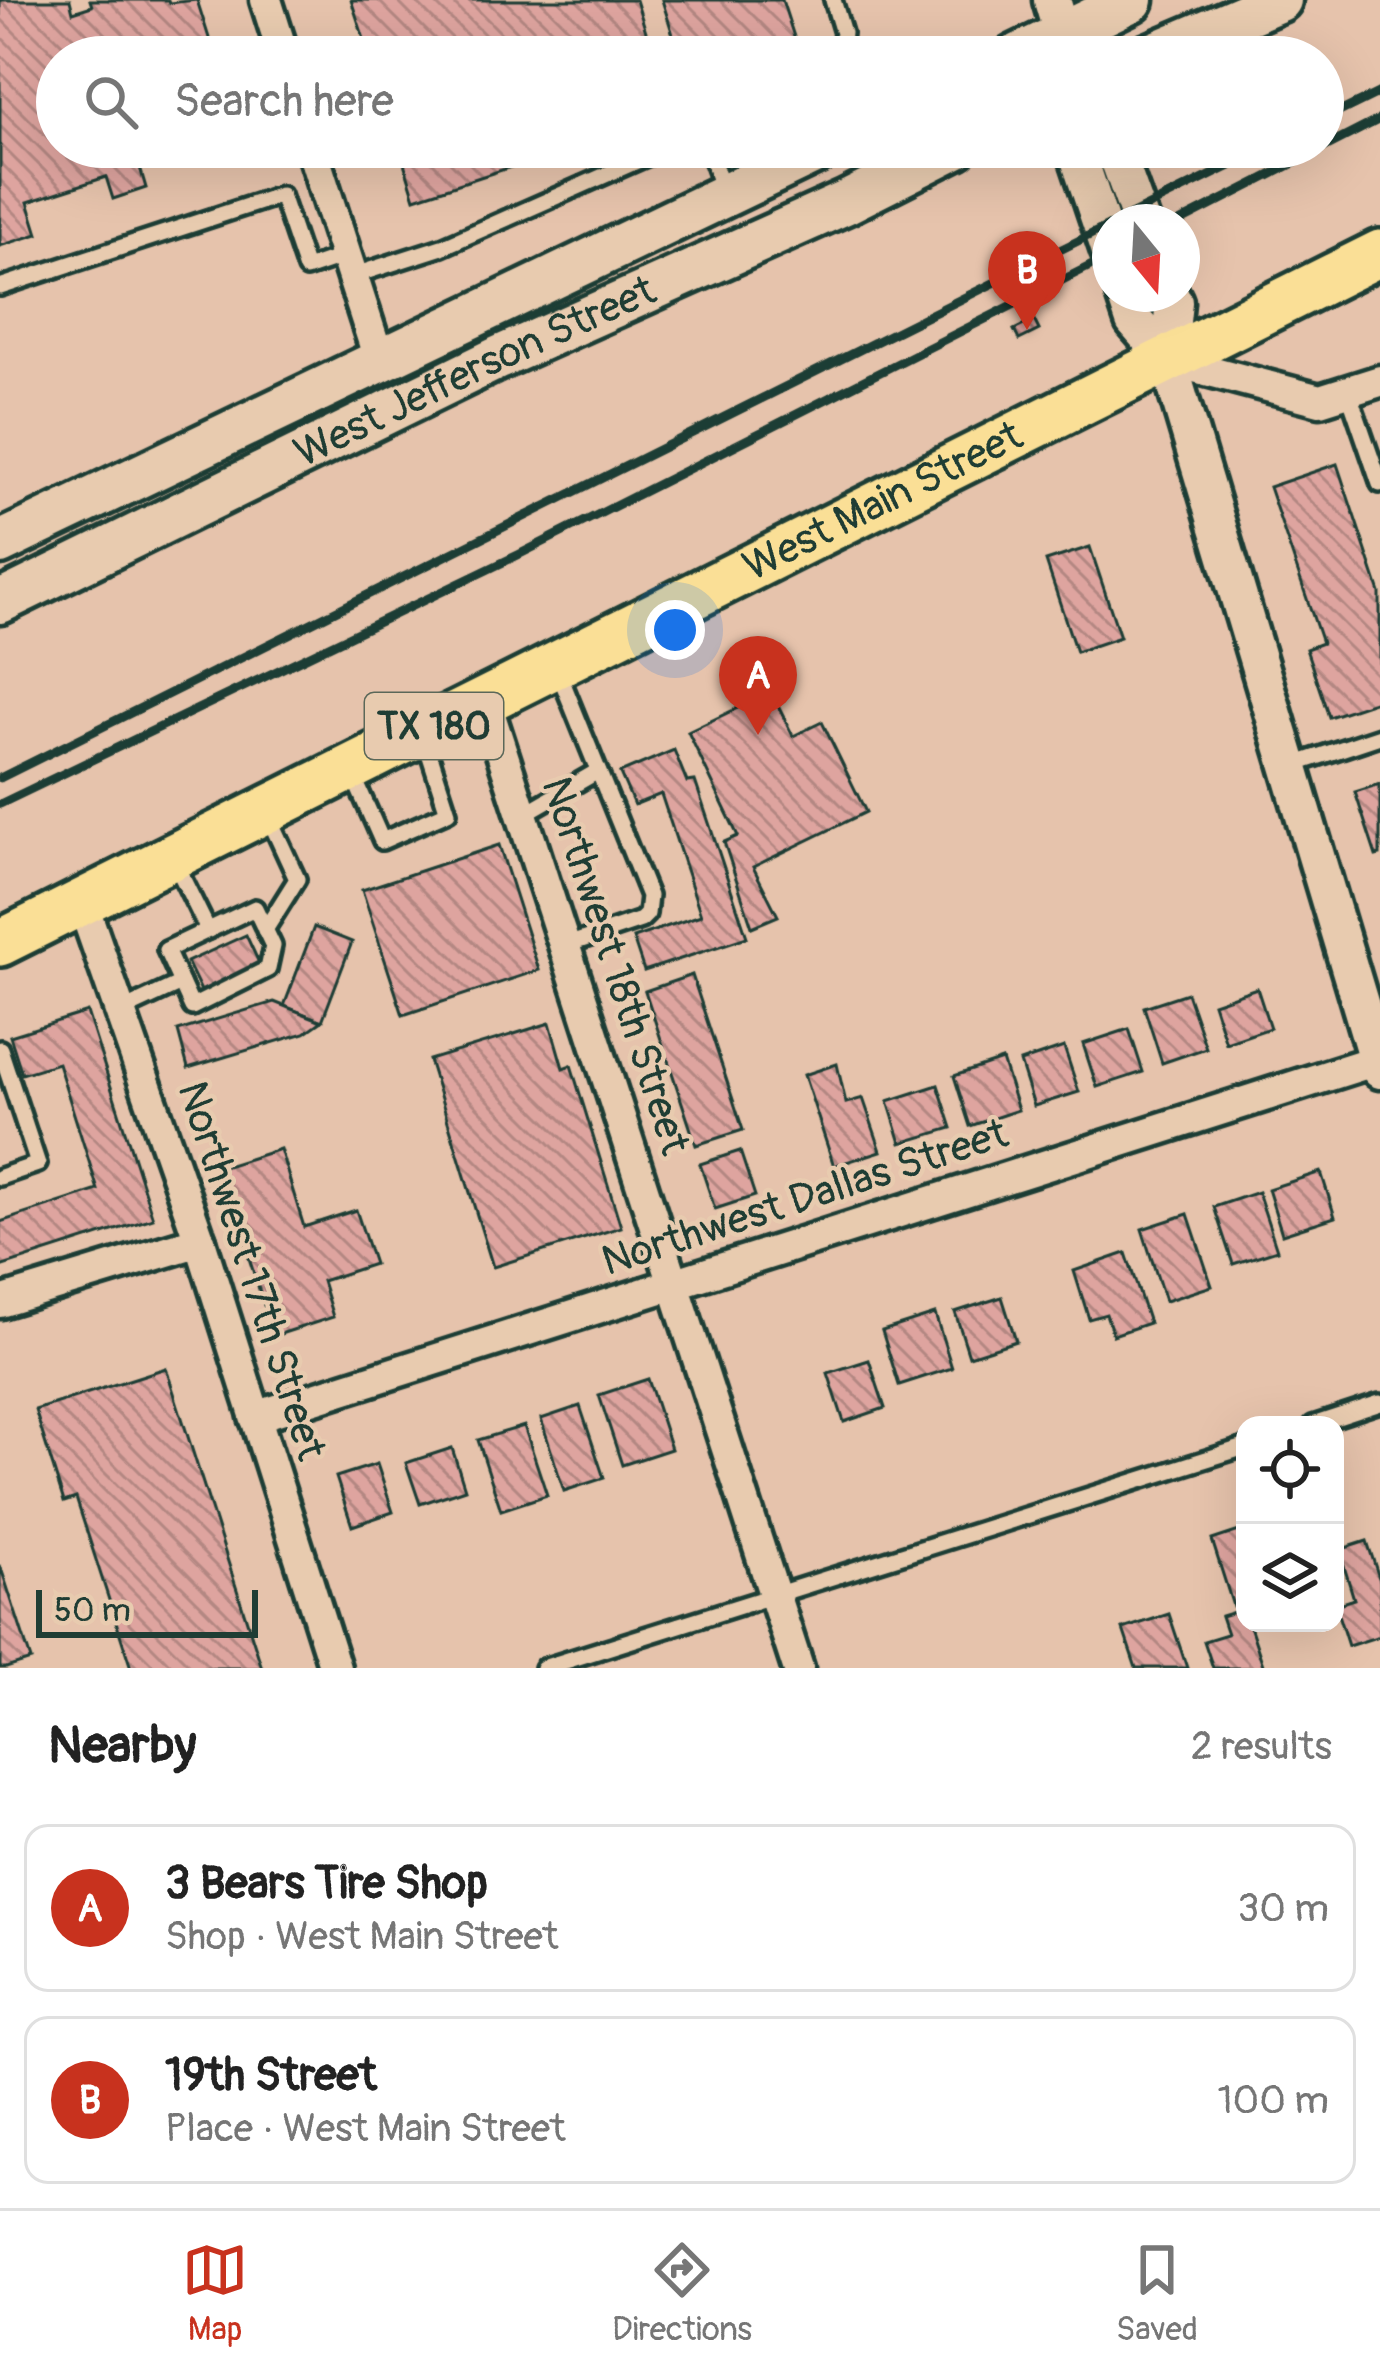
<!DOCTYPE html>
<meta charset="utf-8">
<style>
body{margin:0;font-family:Pangolin,sans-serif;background:#f2f2f2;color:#222}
.controls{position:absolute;right:36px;bottom:36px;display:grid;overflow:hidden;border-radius:24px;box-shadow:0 12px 48px #0002}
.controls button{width:108px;height:108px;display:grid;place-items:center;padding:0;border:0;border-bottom:3px solid #e0e0e0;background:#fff;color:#222;font:60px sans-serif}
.compass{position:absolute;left:1092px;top:204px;width:108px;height:108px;border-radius:50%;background:#fff;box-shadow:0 12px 48px #0002;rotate:162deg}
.scale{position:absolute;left:36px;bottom:30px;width:222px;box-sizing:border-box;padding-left:12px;border:6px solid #1f3d34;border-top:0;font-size:33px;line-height:42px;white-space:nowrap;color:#1f3d34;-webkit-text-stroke:9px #e8cbaf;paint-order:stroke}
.you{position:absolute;left:675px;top:630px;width:42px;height:42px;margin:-30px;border:9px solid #fff;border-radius:50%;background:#1a73e8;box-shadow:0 0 0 18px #1a73e833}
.badge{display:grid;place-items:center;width:78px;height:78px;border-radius:50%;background:#c8321e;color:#fff;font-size:39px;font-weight:700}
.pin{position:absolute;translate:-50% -99px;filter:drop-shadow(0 3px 6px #0008)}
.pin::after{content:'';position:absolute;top:63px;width:42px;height:36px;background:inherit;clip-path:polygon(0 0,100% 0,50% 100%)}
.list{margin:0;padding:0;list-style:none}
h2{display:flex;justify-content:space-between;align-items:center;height:156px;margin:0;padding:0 48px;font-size:51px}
h2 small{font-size:39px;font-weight:400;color:#767676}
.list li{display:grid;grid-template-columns:78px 1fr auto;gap:36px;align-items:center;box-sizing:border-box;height:168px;margin:0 24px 24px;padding:0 24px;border:3px solid #e0e0e0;border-radius:24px}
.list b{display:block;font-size:45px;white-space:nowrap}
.list p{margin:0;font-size:39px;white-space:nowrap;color:#767676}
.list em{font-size:39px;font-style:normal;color:#767676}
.icon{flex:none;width:66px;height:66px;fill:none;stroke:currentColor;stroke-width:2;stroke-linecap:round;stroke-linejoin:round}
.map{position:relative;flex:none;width:1380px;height:1668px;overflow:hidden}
.search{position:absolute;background:#fff;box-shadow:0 12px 48px #0002;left:36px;right:36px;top:36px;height:132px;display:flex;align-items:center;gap:30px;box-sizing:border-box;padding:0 42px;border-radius:66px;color:#767676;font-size:45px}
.sheet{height:540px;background:#fff}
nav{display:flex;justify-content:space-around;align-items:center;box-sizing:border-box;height:168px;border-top:3px solid #e0e0e0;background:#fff;font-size:33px;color:#767676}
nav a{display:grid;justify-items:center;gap:6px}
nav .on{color:#c8321e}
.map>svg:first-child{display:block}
.building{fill:url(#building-back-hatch);stroke:#1f3d34;stroke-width:3}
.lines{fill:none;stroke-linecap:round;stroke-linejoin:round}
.service-casing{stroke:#1f3d34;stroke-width:24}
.minor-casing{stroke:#1f3d34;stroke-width:39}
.tertiary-casing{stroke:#1f3d34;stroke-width:45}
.secondary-casing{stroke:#1f3d34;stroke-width:51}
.primary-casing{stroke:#1f3d34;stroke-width:54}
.service{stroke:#e8cbaf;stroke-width:15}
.minor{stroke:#e8cbaf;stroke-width:30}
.tertiary{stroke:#e8cbaf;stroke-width:36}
.secondary{stroke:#e8cbaf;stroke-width:42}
.primary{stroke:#fadf96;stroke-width:45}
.rail{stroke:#1f3d34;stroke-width:9}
.labels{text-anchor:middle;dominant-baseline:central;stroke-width:9;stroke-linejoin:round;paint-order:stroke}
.shield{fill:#e8cbaf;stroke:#5b6859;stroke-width:3}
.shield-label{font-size:39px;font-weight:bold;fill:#1f3d34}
.street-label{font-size:42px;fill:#1f3d34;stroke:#e8cbaf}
</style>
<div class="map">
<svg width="1380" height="1668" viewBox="0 0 1380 1668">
<defs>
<pattern id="building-back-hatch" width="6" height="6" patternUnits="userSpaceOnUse" patternTransform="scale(3)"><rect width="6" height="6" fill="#dea49f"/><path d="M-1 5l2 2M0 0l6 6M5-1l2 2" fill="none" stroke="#b38782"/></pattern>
</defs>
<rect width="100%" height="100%" fill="#e6c3ac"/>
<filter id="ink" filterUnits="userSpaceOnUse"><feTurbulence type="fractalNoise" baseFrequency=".00833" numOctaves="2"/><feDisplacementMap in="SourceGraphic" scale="24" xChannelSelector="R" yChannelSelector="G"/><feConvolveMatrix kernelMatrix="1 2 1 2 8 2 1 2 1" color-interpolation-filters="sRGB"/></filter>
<g filter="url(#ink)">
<g class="building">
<polygon points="0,0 70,0 73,12 92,6 90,0 168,0 169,3 197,0 215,57 57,57 57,147 134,147 146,188 113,199 106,177 28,202 38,234 0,246"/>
<polygon points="351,0 636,0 654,57 370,57"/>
<polygon points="662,0 782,0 797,46 764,57 680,57"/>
<polygon points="399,147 573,147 415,198"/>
<polygon points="1034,320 1039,330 1019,340 1014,330"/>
<polygon points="1337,464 1380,593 1380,700 1329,717 1306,649 1322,643 1269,487"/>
<polygon points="1090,547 1120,637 1076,652 1046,561"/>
<polygon points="771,692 793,736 822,722 866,812 753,867 778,916 752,927 724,842 738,836 688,732"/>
<polygon points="674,750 687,782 695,781 747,937 644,971 633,938 701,915 661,794 634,805 620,773"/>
<polygon points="1380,784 1380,855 1376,856 1355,792"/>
<polygon points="499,845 539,970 403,1015 362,890"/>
<polygon points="314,927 352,942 322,1021 284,1006"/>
<polygon points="246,935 260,965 202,993 187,962"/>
<polygon points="692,975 743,1130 696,1145 645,991"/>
<polygon points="1257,988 1270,1028 1226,1043 1213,1003"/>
<polygon points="1187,993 1206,1048 1162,1063 1144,1007"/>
<polygon points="274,1002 322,1021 305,1033 188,1068 178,1031"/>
<polygon points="87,1012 153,1218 0,1267 0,1222 98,1190 58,1063 22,1074 10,1036"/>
<polygon points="550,1023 563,1068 571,1065 621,1227 493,1267 429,1060"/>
<polygon points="1129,1029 1143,1072 1097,1087 1083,1044"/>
<polygon points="1064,1047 1079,1092 1034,1106 1020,1062"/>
<polygon points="1002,1060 1018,1110 970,1126 954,1076"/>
<polygon points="837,1064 846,1103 863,1098 881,1151 834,1166 804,1075"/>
<polygon points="938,1085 952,1128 901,1143 888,1101"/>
<polygon points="280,1149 304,1227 356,1210 374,1264 322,1281 333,1317 274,1336 220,1168"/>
<polygon points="740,1151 755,1196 715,1209 700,1164"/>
<polygon points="1321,1172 1335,1217 1282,1234 1268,1189"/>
<polygon points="1258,1192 1277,1250 1233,1264 1214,1207"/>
<polygon points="1188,1214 1212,1286 1165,1301 1142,1229"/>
<polygon points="1126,1253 1149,1323 1113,1335 1106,1314 1089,1319 1074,1271"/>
<polygon points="1002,1297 1016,1341 969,1356 955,1312"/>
<polygon points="935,1314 952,1368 899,1385 882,1331"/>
<polygon points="869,1360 885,1408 844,1422 828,1373"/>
<polygon points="166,1368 262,1668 131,1668 76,1498 64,1502 35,1410"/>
<polygon points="648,1379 671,1449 622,1465 599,1395"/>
<polygon points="580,1406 604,1478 564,1491 541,1419"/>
<polygon points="524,1426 547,1495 501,1510 478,1440"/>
<polygon points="452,1448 465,1489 420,1504 406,1463"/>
<polygon points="377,1464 393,1512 352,1526 336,1477"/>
<polygon points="1245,1529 1245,1576 1241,1577 1245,1602 1233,1606 1212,1540"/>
<polygon points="1367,1541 1380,1581 1380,1636 1348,1646 1335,1605 1354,1599 1339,1550"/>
<polygon points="0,1565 31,1660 6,1668 0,1668"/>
<polygon points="1244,1609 1245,1623 1249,1623 1264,1668 1213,1668 1204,1641 1227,1634 1221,1616"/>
<polygon points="1169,1614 1187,1668 1136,1668 1123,1629"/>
</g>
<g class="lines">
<defs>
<g id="service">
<polyline points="833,0 843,33 840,57"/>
<polyline points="708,147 724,193"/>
<polyline points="352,276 442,247 669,147"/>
<polyline points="0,287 281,195 306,269 344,256"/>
<polyline points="1348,391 1380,484"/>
<polyline points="558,671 649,896 647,914 641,920 564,946"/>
<polyline points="1290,766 1380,736"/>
<polyline points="352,773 382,841 448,812 423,734"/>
<polyline points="522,815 598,771"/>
<polyline points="175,863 208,930"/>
<polygon points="255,908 273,946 268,969 192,1007 166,950"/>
<polyline points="265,930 297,879 268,816"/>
<polyline points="121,1011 181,983"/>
<polyline points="0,1049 38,1164 0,1177"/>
<polyline points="1313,1425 1380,1403"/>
<polyline points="543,1668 1245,1447"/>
</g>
<g id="minor">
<polyline points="266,0 284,57"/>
<polyline points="311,147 379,359"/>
<polyline points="1168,360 1320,400 1380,381"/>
<polyline points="485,700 798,1668"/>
<polyline points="82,902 200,1241 335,1668"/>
<polyline points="0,1302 200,1241"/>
<polyline points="255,1417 1380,1059"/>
</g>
<g id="tertiary">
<polyline points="1052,0 1069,57"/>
<polyline points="1075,147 1110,251"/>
<polyline points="1114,147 1141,222"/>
<polyline points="1125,294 1134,321 1168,360"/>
<polyline points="1170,294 1174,302 1168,360 1380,1070"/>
</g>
<g id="secondary">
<polyline points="1015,57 1132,0"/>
<polyline points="1146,57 1280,0"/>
<polyline points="0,543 826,147"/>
<path id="s1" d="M0,602L498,358L847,202L956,147"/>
</g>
<g id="primary">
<path id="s2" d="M0,943L1380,253"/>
</g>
</defs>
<use href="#service" class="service-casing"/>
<use href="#minor" class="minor-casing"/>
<use href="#tertiary" class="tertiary-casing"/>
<use href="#secondary" class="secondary-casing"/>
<use href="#primary" class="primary-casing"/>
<use href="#service" class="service"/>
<use href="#minor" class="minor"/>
<use href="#tertiary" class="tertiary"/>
<use href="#secondary" class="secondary"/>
<use href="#primary" class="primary"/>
<g class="rail">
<polyline points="1323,120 1380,92"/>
<polyline points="1116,222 1269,147"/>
<polyline points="1179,222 1380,119"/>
<path d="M0,778C371,596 739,407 1110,225"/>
<polyline points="0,804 518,555 1110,256"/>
</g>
</g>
</g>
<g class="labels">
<rect class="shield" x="365" y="693" width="138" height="66" rx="9"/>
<g class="shield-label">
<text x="434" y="726">TX 180</text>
</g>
<g class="street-label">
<text stroke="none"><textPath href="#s1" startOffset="528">West Jefferson Street</textPath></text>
<text stroke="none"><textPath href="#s2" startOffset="987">West Main Street</textPath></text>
<text transform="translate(615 966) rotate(72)">Northwest 18th Street</text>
<text transform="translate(805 1198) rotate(-18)">Northwest Dallas Street</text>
<text transform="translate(251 1271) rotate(72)">Northwest 17th Street</text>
</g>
</g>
</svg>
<div class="controls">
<button><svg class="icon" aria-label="locate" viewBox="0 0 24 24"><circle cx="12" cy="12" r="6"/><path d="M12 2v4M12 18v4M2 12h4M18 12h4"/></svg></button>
<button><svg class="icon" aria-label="layers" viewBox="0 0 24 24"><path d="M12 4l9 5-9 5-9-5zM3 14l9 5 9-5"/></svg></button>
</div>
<svg class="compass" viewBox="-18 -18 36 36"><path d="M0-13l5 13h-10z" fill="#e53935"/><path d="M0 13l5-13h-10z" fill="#767676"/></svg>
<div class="scale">50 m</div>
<div class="you"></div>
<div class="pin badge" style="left:758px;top:735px">A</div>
<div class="pin badge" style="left:1027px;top:330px">B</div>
<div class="search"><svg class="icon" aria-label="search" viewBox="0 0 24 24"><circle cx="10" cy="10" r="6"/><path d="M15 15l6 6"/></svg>Search here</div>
</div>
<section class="sheet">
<h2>Nearby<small>2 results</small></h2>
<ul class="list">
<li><span class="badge">A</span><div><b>3 Bears Tire Shop</b><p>Shop · West Main Street</p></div><em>30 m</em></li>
<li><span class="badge">B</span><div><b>19th Street</b><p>Place · West Main Street</p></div><em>100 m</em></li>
</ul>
</section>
<nav>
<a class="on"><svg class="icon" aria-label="map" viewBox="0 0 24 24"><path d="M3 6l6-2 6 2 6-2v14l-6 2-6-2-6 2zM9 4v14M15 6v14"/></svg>Map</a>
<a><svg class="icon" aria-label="directions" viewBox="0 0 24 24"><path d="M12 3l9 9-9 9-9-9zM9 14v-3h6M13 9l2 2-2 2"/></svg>Directions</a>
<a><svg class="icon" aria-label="saved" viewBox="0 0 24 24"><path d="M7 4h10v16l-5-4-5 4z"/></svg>Saved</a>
</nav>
